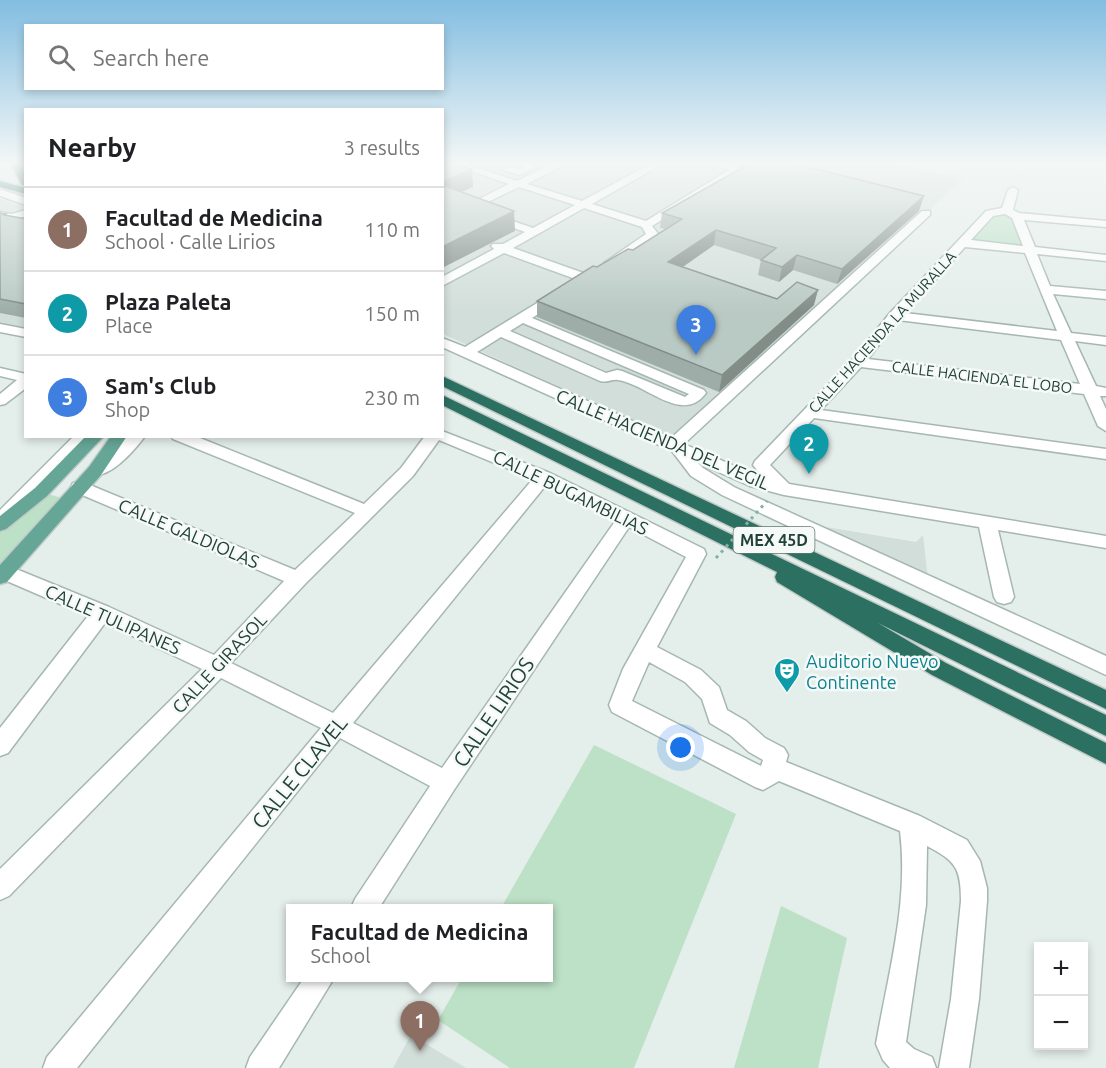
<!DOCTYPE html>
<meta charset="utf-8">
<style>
body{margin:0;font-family:Ubuntu,sans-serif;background:#f6f6f6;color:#202124}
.controls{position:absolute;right:18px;bottom:18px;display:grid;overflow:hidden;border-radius:0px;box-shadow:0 3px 9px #0003}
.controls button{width:54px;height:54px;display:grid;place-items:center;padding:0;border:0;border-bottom:2px solid #e0e0e0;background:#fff;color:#202124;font:30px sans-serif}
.you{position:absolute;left:681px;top:748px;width:21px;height:21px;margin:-15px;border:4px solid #fff;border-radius:50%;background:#1a73e8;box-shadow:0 0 0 9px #1a73e833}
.badge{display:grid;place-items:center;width:39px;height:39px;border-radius:50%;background:#b45309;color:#fff;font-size:20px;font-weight:700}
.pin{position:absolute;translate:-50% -50px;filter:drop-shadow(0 2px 3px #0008)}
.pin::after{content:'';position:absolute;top:32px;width:21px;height:18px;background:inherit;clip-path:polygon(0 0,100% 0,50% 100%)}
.popup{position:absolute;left:286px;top:904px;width:267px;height:78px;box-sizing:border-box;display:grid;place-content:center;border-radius:0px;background:#fff;filter:drop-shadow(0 2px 4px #0005);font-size:20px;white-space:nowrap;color:#757577}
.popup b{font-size:22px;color:#202124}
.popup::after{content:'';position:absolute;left:50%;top:100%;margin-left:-12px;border:12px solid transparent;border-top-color:#fff}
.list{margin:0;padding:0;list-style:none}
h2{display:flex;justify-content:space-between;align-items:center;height:78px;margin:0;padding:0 24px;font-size:26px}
h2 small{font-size:20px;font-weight:400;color:#757577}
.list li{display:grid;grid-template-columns:39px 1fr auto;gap:18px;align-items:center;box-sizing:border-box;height:84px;padding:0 24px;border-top:2px solid #e0e0e0}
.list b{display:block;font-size:22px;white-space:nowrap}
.list p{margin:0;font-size:20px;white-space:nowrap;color:#757577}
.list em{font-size:20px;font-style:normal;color:#757577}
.icon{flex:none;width:33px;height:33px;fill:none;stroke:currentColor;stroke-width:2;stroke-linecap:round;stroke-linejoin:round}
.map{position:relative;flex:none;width:1106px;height:1068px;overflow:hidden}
.search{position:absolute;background:#fff;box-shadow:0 3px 9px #0003;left:24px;top:24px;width:420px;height:66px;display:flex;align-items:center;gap:15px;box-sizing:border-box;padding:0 21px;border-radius:0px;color:#757577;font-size:22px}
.panel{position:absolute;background:#fff;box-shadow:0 3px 9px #0003;left:24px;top:108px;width:420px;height:330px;border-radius:0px}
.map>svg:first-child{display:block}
.built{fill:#d2ded9}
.green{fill:#bce1c6}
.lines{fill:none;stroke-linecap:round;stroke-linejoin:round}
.minor-casing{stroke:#a6b7b1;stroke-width:3}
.major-casing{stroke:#c1cac8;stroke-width:3}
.highway-casing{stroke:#c1cac8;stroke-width:3}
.minor{fill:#fff;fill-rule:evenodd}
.major{fill:#66a696;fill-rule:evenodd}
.highway{fill:#2c7062;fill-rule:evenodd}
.path-bridge{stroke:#82b4a5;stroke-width:3;stroke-dasharray:3 4.5;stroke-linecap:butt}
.wall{fill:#9fada8}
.shaded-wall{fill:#828d88}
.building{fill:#b9c9c3;stroke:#828d88;stroke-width:1.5}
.labels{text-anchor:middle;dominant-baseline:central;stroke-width:5;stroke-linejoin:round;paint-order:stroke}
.far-street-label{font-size:15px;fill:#224239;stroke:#f5faf8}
.shield{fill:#f5faf8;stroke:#617972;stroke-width:1.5}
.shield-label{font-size:16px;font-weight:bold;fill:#224239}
.street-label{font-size:18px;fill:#224239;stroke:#f5faf8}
.culture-label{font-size:18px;fill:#0d838f;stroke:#f5faf8;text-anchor:start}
.near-street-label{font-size:21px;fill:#224239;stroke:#f5faf8}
</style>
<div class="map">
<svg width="1106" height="1068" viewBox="0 0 1106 1068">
<rect width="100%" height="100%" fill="#e4eeea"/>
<g class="built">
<polygon points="443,163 888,163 964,178 680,442 443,334"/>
<polygon points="0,199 25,207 25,338 0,333"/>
<polygon points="820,526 916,542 923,535 929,589 820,539"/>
<polygon points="411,1035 466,1068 393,1068"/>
</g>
<g class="green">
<polygon points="1007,211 1017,216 1031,250 963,243 990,213"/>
<polygon points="41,492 69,500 0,577 0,525"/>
<polygon points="594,745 736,814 634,1068 510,1068 438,1020 462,978 549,978 549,908 501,908"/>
<polygon points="781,906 847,938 818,1068 734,1068"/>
</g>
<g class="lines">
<defs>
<g id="minor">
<path d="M448,163H463L517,181L554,163H567L527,184L582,201L652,163H664L592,204L646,221L729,170L715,163H730L742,169L652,226L659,235L657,237L614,265L610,267L604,263L646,234L642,227L584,208L513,248L589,275V281H581L504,253L442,286V277L494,249L491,246L493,244H503L525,232L461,208L509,184ZM519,187L575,205L533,228L475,208Z"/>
<polygon points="519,163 532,163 534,168 520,175 503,170 508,167 519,169 524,167"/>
<path d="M1013,187L1018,190L1013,210L1019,213L1106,221V227L1024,220L1035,247L1106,255V261L1037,254L1050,286L1106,291V299L1053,294L1071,333L1106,337V345L1075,341L1096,386L1106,388V396H1100L1106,409V431L1098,426L1084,394L861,367L821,410L1106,449V459L814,418L770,465L789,484L1106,536V548L998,530L1014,597L1011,602L1004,604L997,602L994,597L979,527L784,495L750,486L698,463L703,468L734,487L1106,656V675L722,495L691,476L672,451L442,347V338L465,347L552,294H560L562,297L560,300L532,318L704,390L706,393C682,425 647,384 618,380C612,379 607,383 600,381L501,337L477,352L671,438L922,211H930V215L684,444L764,479L753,465L755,461L853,359L890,313L986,211L1002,208L1008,190ZM1005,214L1012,218L1023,246L971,240L993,216ZM965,247L1025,253L1057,331L905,313ZM898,320L1061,340L1080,384L868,359ZM523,323L689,394L685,397L622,371L617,370L606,373L510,331Z"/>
<polygon points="0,189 26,198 26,205 0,196"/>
<polygon points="26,210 26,216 12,220 0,218 0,212 12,214"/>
<polygon points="0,324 26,329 26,337 0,332"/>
<polygon points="0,368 26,374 26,388 5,404 0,405 0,394 17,380 0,376"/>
<path d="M442,431L550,473L704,549L706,554L657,647L701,670L719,687L727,710L746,721L765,738L784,748L788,755L786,762L920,816L967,840L980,861L987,888V901L979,999L969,1068H939L951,999L961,901C961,867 955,861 927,846L926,905L906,1042L914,1049L932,1057L936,1068H890L883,1060L876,1044C888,974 909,903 900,831L779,781L763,790L755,787L612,712L609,705L623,669L686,557L629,527L454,790L379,908H351L355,899L430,786L340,738L77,1068H43L47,1057L321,728L221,678L9,896L0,900V869L202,669L105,623L8,753L0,756V728L88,616L0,578V566L11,567L109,607L214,655L284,581L73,491L71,487L73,483H85L295,570L355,513L173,439L171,436H195L364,504L401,468L425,436H442ZM439,440L533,479L333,713L231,663L305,584L413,476ZM546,485L616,520L442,768L353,723ZM649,662L685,682L702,699L710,723L730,735L749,752L763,760L761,766L632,701Z"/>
<polygon points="74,436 91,436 6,525 0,527 0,510"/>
<path d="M127,436H145C134,451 109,480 89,475L87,471Z"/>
<polygon points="304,978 334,978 279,1068 246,1068 250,1057"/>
</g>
<g id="major">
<polygon points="86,436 104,436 47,496 6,529 0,531 0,516 35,488"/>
<polygon points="111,436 127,436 101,475 7,582 0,584 0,565 89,467"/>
</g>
<g id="highway">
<polygon points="10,163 19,163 26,174 26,186 22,185"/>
<polygon points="0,181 26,188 26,194 0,187"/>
<polygon points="442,376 1106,690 1106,709 442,386"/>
<polygon points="442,395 1106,715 1106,736 878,623 946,663 1106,743 1106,764 932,675 777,582 775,577 777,572 442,405"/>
</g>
</defs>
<use href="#minor" class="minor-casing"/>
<use href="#major" class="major-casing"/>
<use href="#highway" class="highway-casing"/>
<use href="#minor" class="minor"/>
<use href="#major" class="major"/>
<use href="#highway" class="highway"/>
<polyline class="path-bridge" points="716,558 767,501"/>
</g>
<g class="wall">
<polygon points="741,163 919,211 837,284 793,270 779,282 758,275 761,260 714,245 682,267 777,299 814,305 719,392 537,317 537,301 597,267 633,250 666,229 660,228 662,213 740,169"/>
<polygon points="0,213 7,216 26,219 26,318 0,313"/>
</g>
<g class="shaded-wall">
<polygon points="472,169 473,187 442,201 442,182"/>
<polygon points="924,196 919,211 837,284 842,269"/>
<polygon points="514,211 515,231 442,268 442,247"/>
<polygon points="716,230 714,245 667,278 668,262"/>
<polygon points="797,255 793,270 779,282 782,267"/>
<polygon points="818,290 814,305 719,392 722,375"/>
</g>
<g class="building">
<polygon points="442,163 454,163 472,169 442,182"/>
<polygon points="742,163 792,163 924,196 842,269 797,255 782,267 761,260 776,248 716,230 668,262 777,299 797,282 818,290 722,375 537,301 593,266 597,267 628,249 633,250 682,219 662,213 747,165"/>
<polygon points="442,185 514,211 442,247"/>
<polygon points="0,213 6,214 4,215 26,219 26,304 0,299"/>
</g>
<linearGradient id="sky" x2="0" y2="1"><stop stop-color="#82bde1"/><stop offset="0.52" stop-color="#f3f7f6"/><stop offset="1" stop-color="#f3f7f6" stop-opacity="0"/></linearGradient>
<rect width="1106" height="313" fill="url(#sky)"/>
<defs>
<symbol id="theatre-pin" viewBox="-11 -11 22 30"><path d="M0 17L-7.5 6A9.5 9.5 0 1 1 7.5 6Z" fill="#0f9aa8" stroke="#f5faf8"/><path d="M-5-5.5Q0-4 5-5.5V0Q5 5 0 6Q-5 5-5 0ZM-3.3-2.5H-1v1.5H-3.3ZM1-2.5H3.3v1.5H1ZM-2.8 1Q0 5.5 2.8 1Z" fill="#fff"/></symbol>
</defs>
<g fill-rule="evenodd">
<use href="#theatre-pin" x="772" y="656" width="30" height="40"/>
</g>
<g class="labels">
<g class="far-street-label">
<text transform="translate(882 332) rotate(-48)">CALLE HACIENDA LA MURALLA</text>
<text transform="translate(982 377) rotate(7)">CALLE HACIENDA EL LOBO</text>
</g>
<rect class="shield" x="733.5" y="527" width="81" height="26" rx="4.5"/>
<g class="shield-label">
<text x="774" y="540">MEX 45D</text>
</g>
<g class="street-label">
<text transform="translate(663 439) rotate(23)">CALLE HACIENDA DEL VEGIL</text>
<text transform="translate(571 492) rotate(26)">CALLE BUGAMBILIAS</text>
<text transform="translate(189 533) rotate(23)">CALLE GALDIOLAS</text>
<text transform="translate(113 619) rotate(24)">CALLE TULIPANES</text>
<text transform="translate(219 663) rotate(-47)">CALLE GIRASOL</text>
</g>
<g class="culture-label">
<text x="806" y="661">Auditorio Nuevo<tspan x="806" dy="21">Continente</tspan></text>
</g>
<g class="near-street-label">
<text transform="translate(493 712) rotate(-56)">CALLE LIRIOS</text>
<text transform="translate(299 772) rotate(-51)">CALLE CLAVEL</text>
</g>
</g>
</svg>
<div class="controls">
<button>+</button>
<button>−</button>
</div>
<div class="you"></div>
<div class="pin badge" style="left:420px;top:1051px;background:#8d6e63">1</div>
<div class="popup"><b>Facultad de Medicina</b>School</div>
<div class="pin badge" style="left:809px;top:474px;background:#0f9aa8">2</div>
<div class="pin badge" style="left:696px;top:355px;background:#3f7fe0">3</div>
<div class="search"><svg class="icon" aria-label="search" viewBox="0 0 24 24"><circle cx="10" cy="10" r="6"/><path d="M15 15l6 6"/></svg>Search here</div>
<section class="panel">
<h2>Nearby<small>3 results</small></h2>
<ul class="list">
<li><span class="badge" style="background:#8d6e63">1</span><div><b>Facultad de Medicina</b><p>School · Calle Lirios</p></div><em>110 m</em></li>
<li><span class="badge" style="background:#0f9aa8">2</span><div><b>Plaza Paleta</b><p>Place</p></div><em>150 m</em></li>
<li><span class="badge" style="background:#3f7fe0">3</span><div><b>Sam's Club</b><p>Shop</p></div><em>230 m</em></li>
</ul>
</section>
</div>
